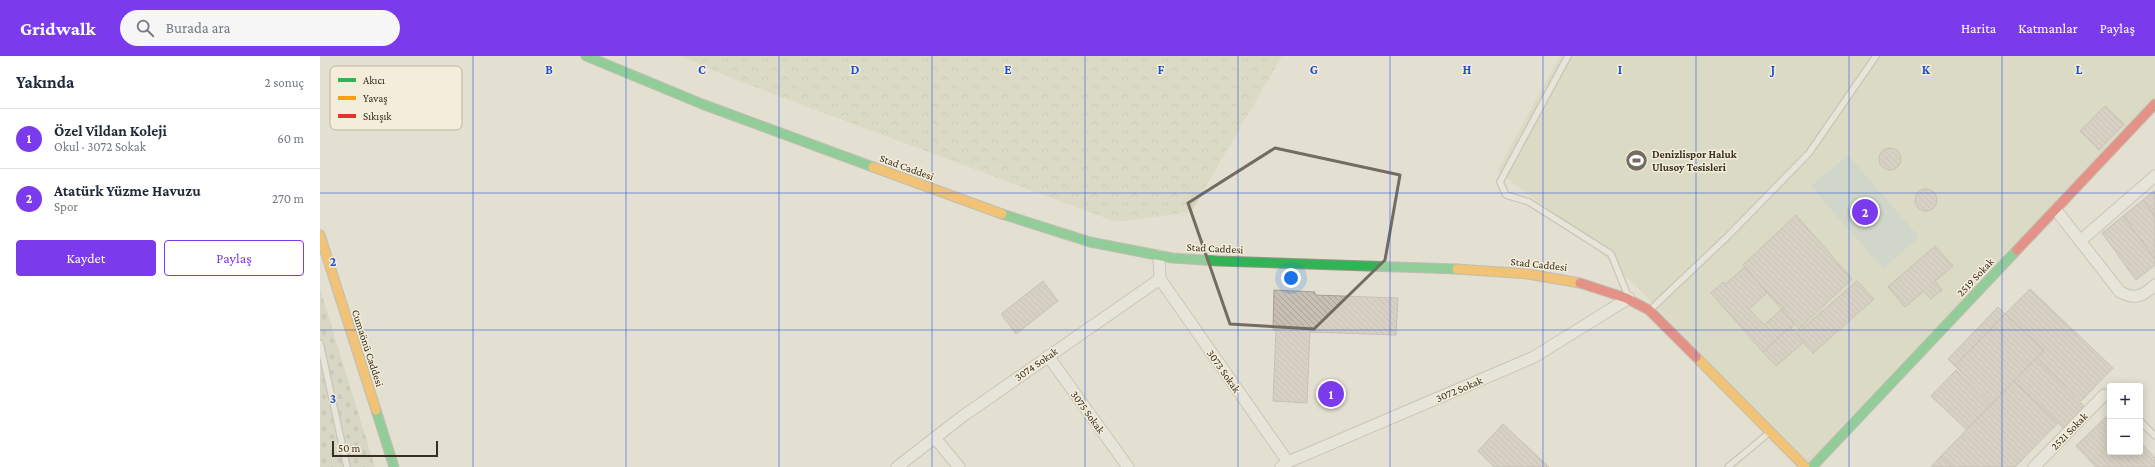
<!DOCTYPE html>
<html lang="tr">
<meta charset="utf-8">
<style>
body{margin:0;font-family:"Crimson Pro",serif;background:#f6f6f7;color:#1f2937}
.controls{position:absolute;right:12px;bottom:12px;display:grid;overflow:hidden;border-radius:4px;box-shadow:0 2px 10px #0003}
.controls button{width:36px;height:36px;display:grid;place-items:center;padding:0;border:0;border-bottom:1px solid #e0e1e3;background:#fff;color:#1f2937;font:20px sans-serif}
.scale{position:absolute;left:12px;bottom:10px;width:106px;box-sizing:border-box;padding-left:4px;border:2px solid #382e22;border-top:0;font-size:11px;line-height:14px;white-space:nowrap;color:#382e22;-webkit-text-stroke:3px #f3edd9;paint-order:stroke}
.you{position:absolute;left:971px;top:222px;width:14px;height:14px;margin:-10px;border:3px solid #fff;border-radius:50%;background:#1a73e8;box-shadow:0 0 0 6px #1a73e833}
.badge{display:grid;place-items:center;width:26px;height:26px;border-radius:50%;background:#7c3aed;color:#fff;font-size:13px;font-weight:700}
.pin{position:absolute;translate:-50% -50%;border:2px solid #fff;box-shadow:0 1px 4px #0006}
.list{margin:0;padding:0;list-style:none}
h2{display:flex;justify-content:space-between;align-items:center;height:52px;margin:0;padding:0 16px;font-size:17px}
h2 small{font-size:13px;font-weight:400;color:#747a83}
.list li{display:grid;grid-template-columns:26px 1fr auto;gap:12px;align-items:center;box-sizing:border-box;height:60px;padding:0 16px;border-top:1px solid #e0e1e3}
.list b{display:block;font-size:15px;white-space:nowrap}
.list p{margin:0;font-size:13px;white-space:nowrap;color:#747a83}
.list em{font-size:13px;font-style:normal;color:#747a83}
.actions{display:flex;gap:8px;padding:12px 16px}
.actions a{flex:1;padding:9px 0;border:1px solid #7c3aed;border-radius:4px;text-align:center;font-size:14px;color:#7c3aed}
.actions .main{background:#7c3aed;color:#fff}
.icon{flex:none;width:22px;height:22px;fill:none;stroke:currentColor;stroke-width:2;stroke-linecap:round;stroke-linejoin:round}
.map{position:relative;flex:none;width:1835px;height:411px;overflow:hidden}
header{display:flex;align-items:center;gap:24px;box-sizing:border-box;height:56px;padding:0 20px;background:#7c3aed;color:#fff}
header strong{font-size:19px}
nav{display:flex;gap:22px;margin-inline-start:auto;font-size:14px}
.search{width:280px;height:36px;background:#f6f6f7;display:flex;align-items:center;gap:10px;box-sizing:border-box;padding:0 14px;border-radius:22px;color:#747a83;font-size:15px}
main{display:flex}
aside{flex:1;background:#fff}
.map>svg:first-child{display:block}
.forest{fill:url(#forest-crowns)}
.cemetery{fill:url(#cemetery-stones)}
.pitch{fill:#d0d3b5}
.water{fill:#bbcac2}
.building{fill:url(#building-back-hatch);stroke:#a49c91}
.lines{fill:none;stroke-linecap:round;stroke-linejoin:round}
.lane-casing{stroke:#a9a59a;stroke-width:8}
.street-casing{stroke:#a9a59a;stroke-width:13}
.fast-casing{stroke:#99948a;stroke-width:11}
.slow-casing{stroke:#99948a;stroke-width:11}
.jam-casing{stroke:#99948a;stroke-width:11}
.lane{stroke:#eceae2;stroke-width:5.5}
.street{stroke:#eceae2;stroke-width:11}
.fast{stroke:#30b455;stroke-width:9}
.slow{stroke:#ff9f0a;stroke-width:9}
.jam{stroke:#e5322d;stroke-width:9}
.marked{fill:none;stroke:#746c60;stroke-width:3;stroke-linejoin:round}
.grid{fill:none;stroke:#1d4ed8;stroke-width:1;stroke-opacity:0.55}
.labels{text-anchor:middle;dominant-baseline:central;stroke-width:3;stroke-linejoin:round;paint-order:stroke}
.poi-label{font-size:11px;font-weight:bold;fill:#382e22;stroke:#f3edd9;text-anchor:start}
.street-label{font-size:11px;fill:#382e22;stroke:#f3edd9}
.key{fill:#f3edd9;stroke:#bbb4a2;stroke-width:1}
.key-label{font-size:11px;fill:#382e22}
.grid-label{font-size:13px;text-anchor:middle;font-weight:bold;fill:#1d4ed8;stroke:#f3edd9;stroke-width:3;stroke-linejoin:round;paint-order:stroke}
</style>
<header>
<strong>Gridwalk</strong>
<div class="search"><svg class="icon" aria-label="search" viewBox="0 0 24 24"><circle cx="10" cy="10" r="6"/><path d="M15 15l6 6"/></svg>Burada ara</div>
<nav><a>Harita</a><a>Katmanlar</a><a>Paylaş</a></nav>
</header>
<main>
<aside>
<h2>Yakında<small>2 sonuç</small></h2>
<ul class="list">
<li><span class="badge">1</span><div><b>Özel Vildan Koleji</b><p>Okul · 3072 Sokak</p></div><em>60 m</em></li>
<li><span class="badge">2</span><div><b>Atatürk Yüzme Havuzu</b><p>Spor</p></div><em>270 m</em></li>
</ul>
<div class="actions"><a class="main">Kaydet</a><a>Paylaş</a></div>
</aside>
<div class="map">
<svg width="1835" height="411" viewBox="0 0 1835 411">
<defs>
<pattern id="forest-crowns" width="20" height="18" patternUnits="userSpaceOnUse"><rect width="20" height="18" fill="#d0d3b5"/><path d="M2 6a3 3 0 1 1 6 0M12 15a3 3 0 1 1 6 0" fill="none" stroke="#b3b59b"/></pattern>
<pattern id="cemetery-stones" width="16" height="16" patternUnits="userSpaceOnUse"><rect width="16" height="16" fill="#cbcdb5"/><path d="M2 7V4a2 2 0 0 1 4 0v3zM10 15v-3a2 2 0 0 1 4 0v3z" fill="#afb09b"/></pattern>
<pattern id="building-back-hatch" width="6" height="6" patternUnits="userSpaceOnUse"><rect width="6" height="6" fill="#c7bfb3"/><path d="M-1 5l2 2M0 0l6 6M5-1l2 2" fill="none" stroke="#aca49a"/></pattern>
</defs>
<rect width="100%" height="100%" fill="#e3e0d2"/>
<polygon class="forest" points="361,0 962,0 871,156 796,166 416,24"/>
<polygon class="cemetery" points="0,233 55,411 0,411"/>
<polygon class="pitch" points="1240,0 1835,0 1835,45 1492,411 1450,376 1325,239 1284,200 1238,160 1177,115"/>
<polygon class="water" points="1528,99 1599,181 1563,213 1491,130"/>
<g class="building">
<polygon points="1785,50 1804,68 1779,94 1760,75"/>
<circle cx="1570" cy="103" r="11"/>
<circle cx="1606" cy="144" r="11"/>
<polygon points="1835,134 1835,160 1823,144"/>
<polygon points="1823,144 1835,160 1835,203 1803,160"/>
<polygon points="1476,159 1532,223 1479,273 1423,209"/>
<polygon points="1803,160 1835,203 1835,209 1816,224 1782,177"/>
<polygon points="1615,190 1633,210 1615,225 1622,234 1611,243 1604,235 1585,251 1568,231"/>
<polygon points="1425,211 1447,237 1429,253 1444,269 1462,253 1475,268 1443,296 1391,237 1403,226 1405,228"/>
<polygon points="723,225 738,245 696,278 681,258"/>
<polygon points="1537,225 1554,243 1493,297 1476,278"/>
<polygon points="1710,233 1793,312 1761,345 1716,302 1724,294 1685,258"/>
<polygon points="954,234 995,236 995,239 1078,242 1076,279 990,276 987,347 953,345 956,274 953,274"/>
<polygon points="1678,251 1685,258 1635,310 1628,303"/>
<polygon points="1685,258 1724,294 1673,347 1635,310"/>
<polygon points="1470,271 1484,286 1456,310 1443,296"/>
<polygon points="1715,303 1765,351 1744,373 1694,325"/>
<polygon points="1636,314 1672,348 1647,374 1611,340"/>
<polygon points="1694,325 1738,367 1695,411 1632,411 1621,400"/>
<polygon points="1790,357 1790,396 1820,396 1820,386 1835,402 1835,411 1776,411 1756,390"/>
<polygon points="1183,368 1229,411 1174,411 1158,395"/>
<polygon points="1621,400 1632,411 1611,411"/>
</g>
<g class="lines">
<defs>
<g id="lane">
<polyline points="1248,0 1180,126 1186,139 1209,146 1291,198 1308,240"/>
<polyline points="1331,253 1408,180 1489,97 1556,0"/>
<polyline points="0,287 27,411"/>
<polyline points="1820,365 1835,380"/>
<polyline points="1408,411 1450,376"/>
</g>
<g id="street">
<path d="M1736,154L1800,236C1815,244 1823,240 1835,229"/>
<polyline points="1760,185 1835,120"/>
<polyline points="840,223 968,406"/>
<polyline points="728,300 808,411"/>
<polyline points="615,382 639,411"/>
<polyline points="577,411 643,360 840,223 839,200"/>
<polyline points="961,411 968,406 1214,301 1309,242"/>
<polyline points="1714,411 1784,339"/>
</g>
<g id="fast">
<polyline points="266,0 382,48 553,111"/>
<polyline points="682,158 770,186 852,202 898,205 1137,213"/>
<polyline points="56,354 74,411"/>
<polyline points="1492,411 1697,194"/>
</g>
<g id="slow">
<polyline points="553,111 682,158"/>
<polyline points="0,179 56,354"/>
<polyline points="1137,213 1208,218 1260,227"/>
<polyline points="1376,301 1485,411"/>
</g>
<g id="jam">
<polyline points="1697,194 1835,48"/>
<polyline points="1260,227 1306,242 1329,254 1376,301"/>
</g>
</defs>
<use href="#lane" class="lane-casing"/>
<use href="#street" class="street-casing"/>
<use href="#fast" class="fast-casing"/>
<use href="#slow" class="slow-casing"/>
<use href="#jam" class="jam-casing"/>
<use href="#lane" class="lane"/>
<use href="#street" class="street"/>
<use href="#fast" class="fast"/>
<use href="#slow" class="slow"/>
<use href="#jam" class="jam"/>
</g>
<path d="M0 0H1835V411H0ZM955,92L1080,119L1065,204L994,273L910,268L868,147Z" fill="#e3e0d2" fill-opacity=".55" fill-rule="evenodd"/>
<path class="marked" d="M955,92L1080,119L1065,204L994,273L910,268L868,147Z"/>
<path class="grid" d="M153,0V411M306,0V411M459,0V411M612,0V411M765,0V411M918,0V411M1070,0V411M1223,0V411M1376,0V411M1529,0V411M1682,0V411M0,137H1835M0,274H1835"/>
<defs>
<symbol id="stadium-disc" viewBox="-11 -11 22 22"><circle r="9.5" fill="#746c60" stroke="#f3edd9"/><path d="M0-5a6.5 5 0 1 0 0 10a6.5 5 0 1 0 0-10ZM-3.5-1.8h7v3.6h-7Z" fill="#fff"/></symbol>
</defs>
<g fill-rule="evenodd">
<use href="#stadium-disc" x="1304" y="92" width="25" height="25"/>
</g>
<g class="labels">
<g class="poi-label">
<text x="1332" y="98">Denizlispor Haluk<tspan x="1332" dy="13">Ulusoy Tesisleri</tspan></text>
</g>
<g class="street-label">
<text transform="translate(587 111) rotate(20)">Stad Caddesi</text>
<text transform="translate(895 192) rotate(3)">Stad Caddesi</text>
<text transform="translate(1219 208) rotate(6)">Stad Caddesi</text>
<text transform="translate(1655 221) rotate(-47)">2519 Sokak</text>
<text transform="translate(48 292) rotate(72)">Cumaönü Caddesi</text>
<text transform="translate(716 308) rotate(-35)">3074 Sokak</text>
<text transform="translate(904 315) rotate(55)">3073 Sokak</text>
<text transform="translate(1139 333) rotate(-23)">3072 Sokak</text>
<text transform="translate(768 356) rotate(54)">3075 Sokak</text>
<text transform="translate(1749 375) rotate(-46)">2521 Sokak</text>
</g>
</g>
<rect x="10" y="10" width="132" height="64" rx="6" class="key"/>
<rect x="18" y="22" width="18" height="4" fill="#30b455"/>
<rect x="18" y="40" width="18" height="4" fill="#ff9f0a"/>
<rect x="18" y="58" width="18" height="4" fill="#e5322d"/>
<g class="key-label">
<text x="43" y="28">Akıcı</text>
<text x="43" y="46">Yavaş</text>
<text x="43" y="64">Sıkışık</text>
</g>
<g class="grid-label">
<text x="229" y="18">B</text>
<text x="382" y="18">C</text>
<text x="535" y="18">D</text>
<text x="688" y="18">E</text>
<text x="841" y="18">F</text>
<text x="994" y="18">G</text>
<text x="1147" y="18">H</text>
<text x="1300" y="18">I</text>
<text x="1453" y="18">J</text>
<text x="1606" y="18">K</text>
<text x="1759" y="18">L</text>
<text x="13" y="210">2</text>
<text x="13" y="347">3</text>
</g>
</svg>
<div class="controls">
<button>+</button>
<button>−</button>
</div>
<div class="scale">50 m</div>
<div class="you"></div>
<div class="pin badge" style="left:1011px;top:338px">1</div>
<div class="pin badge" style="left:1545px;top:156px">2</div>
</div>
</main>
